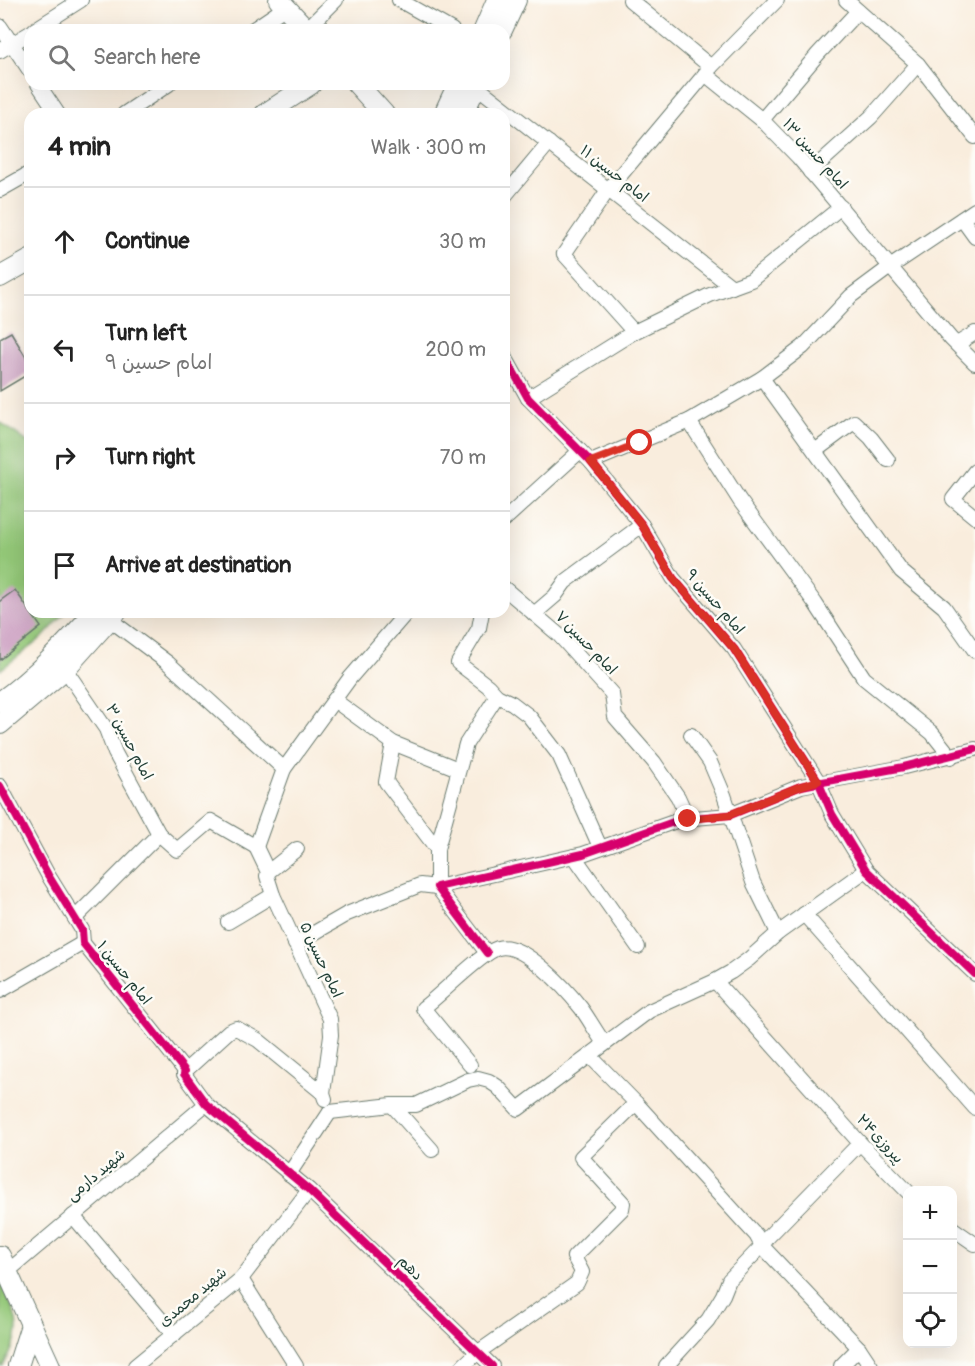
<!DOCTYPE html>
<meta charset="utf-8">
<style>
body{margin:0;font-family:Pangolin,"Playpen Sans Arabic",sans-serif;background:#f6f6f6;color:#222}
.controls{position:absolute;right:18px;bottom:18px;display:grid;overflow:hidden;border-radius:12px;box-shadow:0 6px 24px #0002}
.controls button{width:54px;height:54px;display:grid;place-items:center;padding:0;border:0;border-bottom:2px solid #e0e0e0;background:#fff;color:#222;font:30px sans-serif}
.stop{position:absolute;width:18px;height:18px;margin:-14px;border:4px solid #d93025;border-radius:50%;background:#fff}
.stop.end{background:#d93025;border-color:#fff;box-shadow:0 2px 6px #0008}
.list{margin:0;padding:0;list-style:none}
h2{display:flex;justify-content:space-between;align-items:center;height:78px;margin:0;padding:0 24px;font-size:26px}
h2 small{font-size:20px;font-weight:400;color:#767676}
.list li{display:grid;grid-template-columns:39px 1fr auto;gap:18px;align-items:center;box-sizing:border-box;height:108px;padding:0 24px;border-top:2px solid #e0e0e0}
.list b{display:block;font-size:22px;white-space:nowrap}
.list p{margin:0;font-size:20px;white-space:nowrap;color:#767676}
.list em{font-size:20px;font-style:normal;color:#767676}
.icon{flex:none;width:33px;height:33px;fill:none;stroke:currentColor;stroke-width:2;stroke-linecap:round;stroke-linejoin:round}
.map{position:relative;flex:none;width:975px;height:1366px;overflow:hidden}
.search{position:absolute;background:#fff;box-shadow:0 6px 24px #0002;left:24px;top:24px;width:486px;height:66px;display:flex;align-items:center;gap:15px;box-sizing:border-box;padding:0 21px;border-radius:18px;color:#767676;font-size:22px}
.panel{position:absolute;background:#fff;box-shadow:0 6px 24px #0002;left:24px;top:108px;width:486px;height:510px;border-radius:18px}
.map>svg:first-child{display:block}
.green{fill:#93c777;stroke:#598256;stroke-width:1.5}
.building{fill:#cda1c3}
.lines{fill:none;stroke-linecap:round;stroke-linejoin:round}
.street-casing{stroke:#6b7b6f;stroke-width:16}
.secondary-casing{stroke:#6b7b6f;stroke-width:22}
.street{stroke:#fff;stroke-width:14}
.secondary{stroke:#fff;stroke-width:20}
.cycleway-casing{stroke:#fdfcf7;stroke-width:11}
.cycleway{stroke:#d6006c;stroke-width:8}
.route{stroke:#d93025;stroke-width:8}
.labels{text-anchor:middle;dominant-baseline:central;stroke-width:5;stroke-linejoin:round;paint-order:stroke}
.street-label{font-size:15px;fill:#1f3d34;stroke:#fdfcf7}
</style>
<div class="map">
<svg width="975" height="1366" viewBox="0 0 975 1366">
<rect width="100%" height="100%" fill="#fdfcf7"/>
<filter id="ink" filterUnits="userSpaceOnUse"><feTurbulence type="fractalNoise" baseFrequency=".0167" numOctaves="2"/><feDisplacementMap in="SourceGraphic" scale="12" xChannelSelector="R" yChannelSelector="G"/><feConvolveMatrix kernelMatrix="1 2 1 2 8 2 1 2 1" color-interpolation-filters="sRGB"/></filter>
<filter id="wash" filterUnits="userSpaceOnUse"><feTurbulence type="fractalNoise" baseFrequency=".008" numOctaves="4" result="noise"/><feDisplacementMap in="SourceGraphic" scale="24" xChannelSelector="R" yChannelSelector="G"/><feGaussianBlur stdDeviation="1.35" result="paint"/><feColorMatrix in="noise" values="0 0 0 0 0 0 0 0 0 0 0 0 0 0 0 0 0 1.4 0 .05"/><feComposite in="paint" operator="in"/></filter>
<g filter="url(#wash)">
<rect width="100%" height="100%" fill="#f9eddd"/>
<g class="green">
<polygon points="0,422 30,444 30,612 66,612 43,637 0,670"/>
<path d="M0,1280C16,1317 27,1328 3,1366H0Z"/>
</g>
<g id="blocks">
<g class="building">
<polygon points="11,332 30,364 30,373 0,391 0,338"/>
<polygon points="15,590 41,627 0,660 0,601"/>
</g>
</g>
</g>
<g filter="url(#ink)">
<use href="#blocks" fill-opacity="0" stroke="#6b7b6f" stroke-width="1.5"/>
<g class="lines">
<defs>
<g id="street">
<polyline points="399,0 452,30"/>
<polyline points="630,0 711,67"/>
<polyline points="846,0 918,64 975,137"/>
<polyline points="0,26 30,71"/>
<polyline points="307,29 336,0"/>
<polyline points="34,30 81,0"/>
<polyline points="252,30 286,7"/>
<polyline points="0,51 30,33"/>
<polyline points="705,74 762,120 798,157 951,339 975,363"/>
<polyline points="38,84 58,114"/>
<polyline points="476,86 732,287"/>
<polyline points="124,114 169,84"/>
<polyline points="762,120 818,54 858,11"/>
<polyline points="810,172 871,117 918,64"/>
<polyline points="0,190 30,173"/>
<polyline points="504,197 549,143"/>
<polyline points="962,219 975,237"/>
<polyline points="634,332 564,254 608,190 711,67 777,0"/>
<polyline points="957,344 975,333"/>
<polyline points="504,355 528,398 591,462 642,525 673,578 734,649 818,781 832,814 866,870 975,974"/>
<polyline points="762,378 901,571 944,607 975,651"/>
<polyline points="528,398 634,332 710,295 751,280 841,207"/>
<polyline points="689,421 740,501 815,603 864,678 932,733 951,757"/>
<polyline points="815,451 854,422 871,438 888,460"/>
<polyline points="591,462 689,421 762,378 803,347 851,296 890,267 975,210"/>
<polyline points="975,471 953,499 975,517"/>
<polyline points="504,520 580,451"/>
<polyline points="504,588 559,635 612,694 615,717 654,762 678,797 688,819"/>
<polyline points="482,612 479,628 458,663 488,686 497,696 512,703 529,716 559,755 600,847"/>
<polyline points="534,614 555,596 565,582 642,525"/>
<polyline points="109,619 168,663 284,769"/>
<polyline points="65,669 106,729 115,753 159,834"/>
<polyline points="334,700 393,743 458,769"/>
<polyline points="691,735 710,762 724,795 753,882 778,933"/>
<polyline points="393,743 386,782 437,849"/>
<polyline points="0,786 48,875 82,930 83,943 185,1071 184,1074 206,1104 309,1190 492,1366"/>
<polyline points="256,847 268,872 267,876 273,895 330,1019 331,1035 323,1093"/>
<polyline points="574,856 638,947"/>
<polyline points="268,872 297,849"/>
<polyline points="804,914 975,1108"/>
<polyline points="75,918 159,834 177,850 211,821 256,847 284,769 350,678 407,612"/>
<polyline points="228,922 273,895"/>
<polyline points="295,944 347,914 420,885 437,887 437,849 466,744 497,696"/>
<polyline points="487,953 437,887 583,854 682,819 730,815 801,786 904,767 975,749"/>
<polyline points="715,981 860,1143 908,1192"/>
<polyline points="0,991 83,943"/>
<polyline points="590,1056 636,1103 744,1222 756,1235 762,1246 859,1348 871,1366"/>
<path d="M470,1065L423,1008C441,995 481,953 498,948C523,941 567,990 581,1008C589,1019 596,1032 604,1043"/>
<polyline points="185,1071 229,1031 236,1028 258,1040 323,1093 325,1099"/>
<polyline points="392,1105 432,1150"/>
<polyline points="330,1112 392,1105 416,1105 468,1080 478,1078 489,1081 498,1087 518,1109 649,1011 715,981 731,972 749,959 778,933 866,870"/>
<polyline points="289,1174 330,1112"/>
<polyline points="73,1216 174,1335"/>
<polyline points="952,1228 975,1244"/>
<polyline points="7,1272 206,1104"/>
<polyline points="241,1279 296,1366"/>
<polyline points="135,1366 241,1279 309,1190"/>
<polyline points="463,1366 477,1353 577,1283 582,1272 574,1257 622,1209 623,1203 581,1157 636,1103"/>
<polyline points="666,1366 708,1320 723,1295 729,1280 762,1246 768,1237 860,1143"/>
<polyline points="841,1366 859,1348"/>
</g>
<g id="secondary">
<polyline points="279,0 307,30"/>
<polyline points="484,30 497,0"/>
<polyline points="502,30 516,0"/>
<polyline points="357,84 384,114"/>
<polyline points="265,114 311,84"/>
<polyline points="444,114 458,84"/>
<polyline points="463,114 477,84"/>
<polyline points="0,277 30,260"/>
<path d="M0,702C35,677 66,644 95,612"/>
<polyline points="0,724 65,669 116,612"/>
<polyline points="0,1256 50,1366"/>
<polyline points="18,1366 31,1325"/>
</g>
</defs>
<use href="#street" class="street-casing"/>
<use href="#secondary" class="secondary-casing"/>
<use href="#street" class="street"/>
<use href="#secondary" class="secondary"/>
<defs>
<g id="cycleway">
<polyline points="504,355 528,398 591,462 642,525 673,578 734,649 818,781 832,814 866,870 975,974"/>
<polyline points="0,786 48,875 82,930 83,943 185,1071 184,1074 206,1104 309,1190 492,1366"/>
<polyline points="487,953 437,887 583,854 682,819 730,815 801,786 904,767 975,749"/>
</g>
</defs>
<use href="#cycleway" class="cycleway-casing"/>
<use href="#cycleway" class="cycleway"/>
</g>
</g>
<g class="lines" filter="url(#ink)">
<polyline class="route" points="640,443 591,462 642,525 673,578 734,649 818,781 801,786 729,815 688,819"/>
</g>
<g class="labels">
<g class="street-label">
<text transform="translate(815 154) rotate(48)">امام حسین ۱۳</text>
<text transform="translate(614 174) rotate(38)">امام حسین ۱۱</text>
<text transform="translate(715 602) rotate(49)">امام حسین ۹</text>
<text transform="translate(586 643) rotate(46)">امام حسین ۷</text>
<text transform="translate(129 742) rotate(62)">امام حسین ۳</text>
<text transform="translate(321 960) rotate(65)">امام حسین ۵</text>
<text transform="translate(124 973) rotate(51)">امام حسین ۱</text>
<text transform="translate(880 1139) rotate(47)">پیروزی۲۴</text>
<text transform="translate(96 1175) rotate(-40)">شهید دارمی</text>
<text transform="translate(410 1268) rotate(44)">دهم</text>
<text transform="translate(193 1297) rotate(-40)">شهید محمدی</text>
</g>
</g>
</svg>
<div class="controls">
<button>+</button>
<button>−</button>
<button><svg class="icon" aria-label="locate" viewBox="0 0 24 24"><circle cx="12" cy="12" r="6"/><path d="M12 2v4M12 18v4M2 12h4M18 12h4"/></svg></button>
</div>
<div class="stop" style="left:640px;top:443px"></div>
<div class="stop end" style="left:688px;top:819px"></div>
<div class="search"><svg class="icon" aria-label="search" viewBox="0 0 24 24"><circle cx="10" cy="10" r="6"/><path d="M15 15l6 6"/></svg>Search here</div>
<section class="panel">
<h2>4 min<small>Walk · 300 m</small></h2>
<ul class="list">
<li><svg class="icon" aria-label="ahead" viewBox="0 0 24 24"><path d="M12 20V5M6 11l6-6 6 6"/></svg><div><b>Continue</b></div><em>30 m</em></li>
<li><svg class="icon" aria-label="left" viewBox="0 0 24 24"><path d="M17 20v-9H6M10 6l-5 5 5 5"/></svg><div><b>Turn left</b><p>امام حسین ۹</p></div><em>200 m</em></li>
<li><svg class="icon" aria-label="right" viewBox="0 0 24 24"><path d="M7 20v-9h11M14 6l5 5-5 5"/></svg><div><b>Turn right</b></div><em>70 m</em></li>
<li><svg class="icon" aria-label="arrive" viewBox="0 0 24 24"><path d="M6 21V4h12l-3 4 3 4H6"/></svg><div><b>Arrive at destination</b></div></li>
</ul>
</section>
</div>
